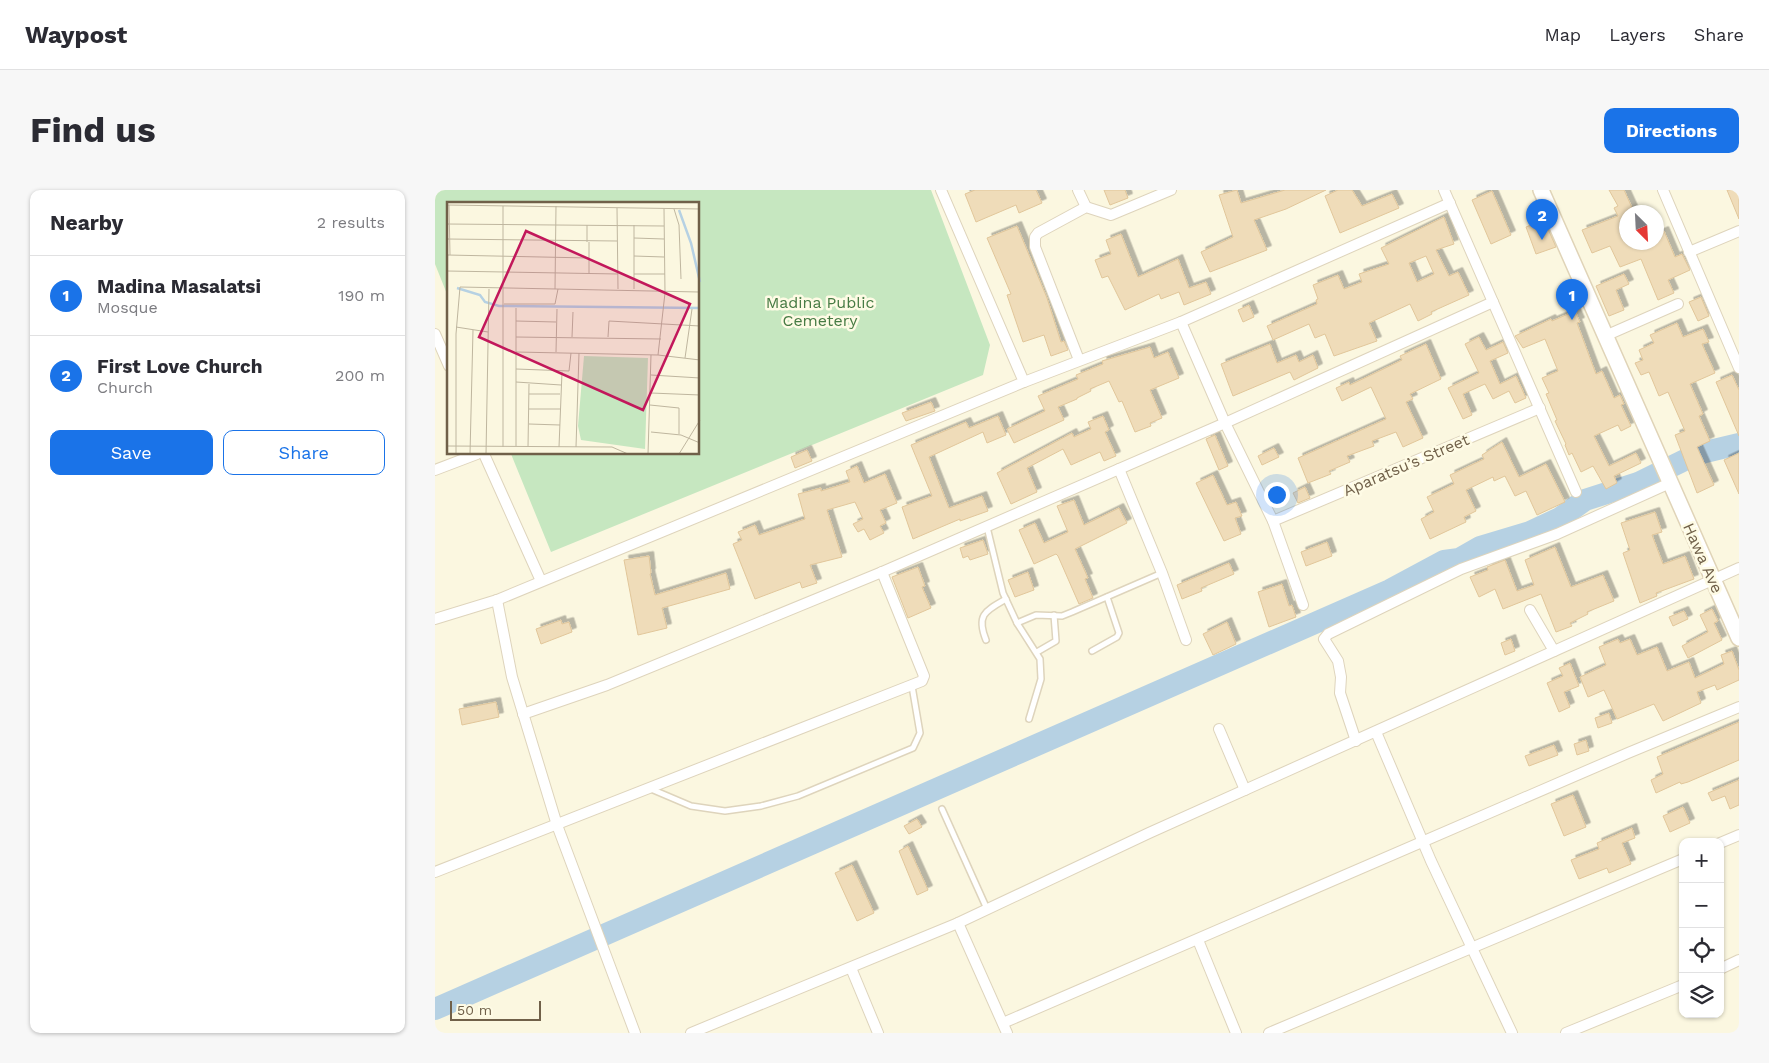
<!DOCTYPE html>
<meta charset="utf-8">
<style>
body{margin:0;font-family:"Work Sans",sans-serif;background:#f7f7f7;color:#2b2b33}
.controls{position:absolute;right:15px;bottom:15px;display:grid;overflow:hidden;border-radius:10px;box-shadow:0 1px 4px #0004}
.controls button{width:45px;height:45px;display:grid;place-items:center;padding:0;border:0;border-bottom:1px solid #e1e1e2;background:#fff;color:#2b2b33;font:25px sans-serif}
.compass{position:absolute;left:1184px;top:15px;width:45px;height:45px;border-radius:50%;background:#fff;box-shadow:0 1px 4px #0004;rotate:156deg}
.scale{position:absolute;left:15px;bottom:12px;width:91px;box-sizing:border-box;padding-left:5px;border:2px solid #706049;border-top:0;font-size:14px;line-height:18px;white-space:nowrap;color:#706049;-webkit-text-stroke:4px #fefbe5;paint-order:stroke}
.you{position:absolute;left:841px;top:304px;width:18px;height:18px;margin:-12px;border:4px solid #fff;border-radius:50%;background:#1a73e8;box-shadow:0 0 0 8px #1a73e833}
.badge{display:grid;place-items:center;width:32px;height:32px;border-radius:50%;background:#1a73e8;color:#fff;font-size:16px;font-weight:700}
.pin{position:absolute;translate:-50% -41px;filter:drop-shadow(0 1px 2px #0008)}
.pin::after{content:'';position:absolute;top:26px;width:18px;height:15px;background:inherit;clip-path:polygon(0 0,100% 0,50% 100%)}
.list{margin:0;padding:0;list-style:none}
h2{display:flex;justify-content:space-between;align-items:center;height:65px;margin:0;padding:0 20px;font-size:21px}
h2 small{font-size:16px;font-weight:400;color:#7c7c81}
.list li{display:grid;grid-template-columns:32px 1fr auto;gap:15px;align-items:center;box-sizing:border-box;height:80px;padding:0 20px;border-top:1px solid #e1e1e2}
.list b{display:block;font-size:19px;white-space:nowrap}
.list p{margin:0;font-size:16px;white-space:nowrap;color:#7c7c81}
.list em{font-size:16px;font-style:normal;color:#7c7c81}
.actions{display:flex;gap:10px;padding:15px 20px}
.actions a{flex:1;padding:11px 0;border:1px solid #1a73e8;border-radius:10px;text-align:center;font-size:18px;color:#1a73e8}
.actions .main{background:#1a73e8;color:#fff}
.icon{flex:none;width:28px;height:28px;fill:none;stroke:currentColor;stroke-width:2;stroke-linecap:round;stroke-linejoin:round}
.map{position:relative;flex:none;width:1304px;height:843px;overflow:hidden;border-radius:10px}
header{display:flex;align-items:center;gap:30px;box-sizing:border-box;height:70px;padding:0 25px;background:#fff;border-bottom:1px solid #e1e1e2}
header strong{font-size:24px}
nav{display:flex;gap:28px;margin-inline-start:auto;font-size:18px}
.intro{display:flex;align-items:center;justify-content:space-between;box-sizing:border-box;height:120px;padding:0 30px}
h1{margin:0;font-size:35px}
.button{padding:12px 22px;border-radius:10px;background:#1a73e8;color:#fff;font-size:18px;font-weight:700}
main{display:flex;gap:30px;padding:0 30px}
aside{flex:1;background:#fff;border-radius:10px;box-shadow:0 1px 4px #0004}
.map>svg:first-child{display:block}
.green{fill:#c6e7c0}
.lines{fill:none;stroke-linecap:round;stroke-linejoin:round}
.river{stroke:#b6d1e3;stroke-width:22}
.building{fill:#efdcb9;stroke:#e1c69a;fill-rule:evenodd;filter:url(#shadow)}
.lane-casing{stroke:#ded4bc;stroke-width:8}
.street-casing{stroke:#ded4bc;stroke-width:12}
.secondary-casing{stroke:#e0d4b8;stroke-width:18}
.lane{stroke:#fff;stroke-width:5}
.street{stroke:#fff;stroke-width:10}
.secondary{stroke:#fff;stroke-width:15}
.labels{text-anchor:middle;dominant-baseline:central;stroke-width:5;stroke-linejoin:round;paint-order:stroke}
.park-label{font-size:16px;fill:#477b44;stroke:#fefbe5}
.street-label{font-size:16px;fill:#706049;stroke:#fefbe5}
.inset-river{fill:none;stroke:#b6d1e3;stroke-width:2.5}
.inset-road{fill:none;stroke:#bfb69f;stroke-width:1}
.view{fill:#c2185b;fill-opacity:0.15;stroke:#c2185b;stroke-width:2.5}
.inset-edge{fill:none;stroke:#706049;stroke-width:2.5}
</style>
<header>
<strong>Waypost</strong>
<nav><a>Map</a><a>Layers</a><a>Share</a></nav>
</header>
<div class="intro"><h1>Find us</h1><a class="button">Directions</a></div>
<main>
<aside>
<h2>Nearby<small>2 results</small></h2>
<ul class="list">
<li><span class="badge">1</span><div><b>Madina Masalatsi</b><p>Mosque</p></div><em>190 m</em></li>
<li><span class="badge">2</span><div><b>First Love Church</b><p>Church</p></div><em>200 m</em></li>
</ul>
<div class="actions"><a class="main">Save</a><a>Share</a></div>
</aside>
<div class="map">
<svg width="1304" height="843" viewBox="0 0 1304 843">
<defs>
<filter id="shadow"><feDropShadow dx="4.5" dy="-4.5" stdDeviation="0" flood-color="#0004"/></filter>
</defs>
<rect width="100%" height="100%" fill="#fbf7e0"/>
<polygon class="green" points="0,0 496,0 555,155 548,185 116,362 76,264 264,264 264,14 14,14 14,109 0,74"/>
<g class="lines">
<polyline class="river" points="0,819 955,400 1009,371 1024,369 1045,357 1095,342 1125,328 1150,310 1203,293 1262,264 1304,254"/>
</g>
<g class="building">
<polygon points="540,0 601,0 607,13 584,23 581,15 541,32 530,4"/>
<polygon points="669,0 690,0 693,8 675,15"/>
<polygon points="802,0 806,13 850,0 891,0 851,19 819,30 832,60 775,82 766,62 798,47 784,5"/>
<polygon points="903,0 917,0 927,16 957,4 964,18 905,43 890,6"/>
<polygon points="1174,0 1189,0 1199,22 1192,22 1192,52 1222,52 1222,44 1229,41 1240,67 1247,64 1255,80 1233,90 1239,103 1223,110 1206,69 1185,77 1175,56 1157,63 1147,40 1183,26 1179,18 1183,16"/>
<polygon points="1292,0 1304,0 1304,29"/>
<polygon points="1057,1 1076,45 1056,54 1037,10"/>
<path d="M1009,27L1019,54L1001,60L1014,86L1023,82L1034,105L996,122L997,124L983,131L975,114L934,133L942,151L899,166L890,144L880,148L874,134L838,150L832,136L882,114L881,110L883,109L878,95L903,85L909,99L927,92L924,84L954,74L946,58ZM991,66L999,84L982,92L974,73Z"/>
<polygon points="1109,30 1121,57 1101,64 1091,37"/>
<polygon points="582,36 612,108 626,152 629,151 633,160 616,166 609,145 588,152 572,105 576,104 552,48"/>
<polygon points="686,44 703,87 743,69 754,98 771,92 776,104 749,115 744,102 726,109 724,104 690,120 673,86 667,88 660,70 676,64 671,50"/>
<polygon points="1189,84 1194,94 1181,100 1189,120 1174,126 1161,96"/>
<polygon points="1266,107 1274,126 1263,131 1254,112"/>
<polygon points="814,115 819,127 808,132 803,120"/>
<polygon points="1140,121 1145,132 1142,133 1161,184 1167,181 1179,208 1185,205 1189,214 1186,215 1196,236 1186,241 1183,235 1159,246 1174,276 1201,263 1206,273 1179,286 1182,293 1171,299 1158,276 1146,282 1137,263 1134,265 1130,255 1131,254 1120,231 1122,230 1111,204 1114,203 1107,188 1123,181 1110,149 1088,158 1080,146 1116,129 1117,131"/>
<polygon points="1242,133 1248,147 1268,139 1274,152 1267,154 1280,183 1255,194 1268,224 1264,226 1275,251 1262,257 1279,295 1262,303 1240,245 1250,241 1233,202 1224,206 1214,182 1206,185 1200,173 1208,170 1204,160 1219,153 1215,145"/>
<polygon points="1044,147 1051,160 1068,152 1073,163 1055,171 1065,194 1081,186 1091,208 1080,213 1074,201 1058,209 1050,194 1028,204 1037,225 1028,229 1013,198 1044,183 1030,154"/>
<polygon points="835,154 842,173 861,165 864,172 878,165 883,178 859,190 855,182 798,206 786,174"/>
<polygon points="991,154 1006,189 975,204 978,209 971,212 988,248 968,257 961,242 937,251 939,256 912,266 915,272 894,281 896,284 873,293 863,268 951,229 936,197 907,211 901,198 914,192 915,195 967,170 965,166"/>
<polygon points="715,157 719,168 733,162 744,188 715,200 727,228 715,233 716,236 700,242 687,211 684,212 674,191 655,199 656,201 642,208 642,209 623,217 629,230 579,253 572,239 610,221 603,206 643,189 641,185 668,174 667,171"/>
<polygon points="1297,185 1304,200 1304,246 1281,192"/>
<polygon points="496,212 500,221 471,231 467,223"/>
<polygon points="563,226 571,245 552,253 548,242 494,267 514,318 547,306 553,321 525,331 525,329 478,349 467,317 497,306 476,255 531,232 534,238"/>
<polygon points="668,226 674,240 670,242 681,266 669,271 665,262 636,275 628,259 592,278 602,302 576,314 562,283 637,243 639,247 656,239 653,232"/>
<polygon points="780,245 793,276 784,280 771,249"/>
<polygon points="1067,252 1084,287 1111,274 1130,312 1102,325 1091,301 1080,306 1070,286 1059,291 1058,287 1031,300 1041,321 1029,327 1031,332 995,349 986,329 999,322 992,307 1019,294 1015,285 1049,269 1047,265"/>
<polygon points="839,258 844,267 827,275 823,266"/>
<polygon points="372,260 377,271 360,278 356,267"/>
<polygon points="1304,263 1304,304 1289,270"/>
<polygon points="422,276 429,293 450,284 462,313 445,320 451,333 445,336 449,343 435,350 429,339 423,342 418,334 428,329 420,312 392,320 407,367 375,375 382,393 367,398 365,392 320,409 298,354 307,350 303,342 320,335 324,345 370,329 363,304 386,298 386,301 415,292 411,281"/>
<polygon points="778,285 792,315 801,312 807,326 800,328 806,344 789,351 761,293"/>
<polygon points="870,297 875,308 863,313 858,303"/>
<polygon points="639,310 649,335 684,318 692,333 640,359 653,388 650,389 658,408 644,414 623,366 621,364 599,374 584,340 600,333 609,353 633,342 622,316"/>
<polygon points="1220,322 1227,342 1217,345 1228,374 1250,366 1259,389 1221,403 1222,406 1205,413 1188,363 1195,360 1186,333"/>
<polygon points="548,350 553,364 535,370 533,366 528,368 525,358"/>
<polygon points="892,352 897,366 871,376 866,362"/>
<polygon points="1120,357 1136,397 1168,385 1179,411 1152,422 1153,424 1135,433 1137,436 1121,442 1106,404 1068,419 1060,399 1044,407 1035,387 1053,380 1052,377 1070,370 1082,401 1099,395 1090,370"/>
<polygon points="214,366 216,383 215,384 220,405 291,383 295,399 227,418 232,438 203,445 189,370"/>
<polygon points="794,373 799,384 766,398 767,401 747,409 742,395"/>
<polygon points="483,377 490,396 487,397 496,418 473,428 457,387"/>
<polygon points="593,382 599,400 580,407 573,390"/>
<polygon points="847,394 854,416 857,415 861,427 834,437 823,402"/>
<polygon points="1277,419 1283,431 1279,433 1287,450 1253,468 1247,456 1273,442 1265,425"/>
<polygon points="1249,421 1253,429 1238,436 1234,427"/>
<polygon points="126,430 127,434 134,432 137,442 106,454 101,439"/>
<polygon points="792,432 801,454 778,465 768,444"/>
<polygon points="1076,449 1080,461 1070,465 1066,453"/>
<polygon points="1183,449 1185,453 1195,449 1202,465 1222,457 1232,481 1254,472 1260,488 1289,474 1286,465 1297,461 1304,480 1304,490 1282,500 1280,495 1262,502 1266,513 1228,531 1219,514 1182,529 1169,500 1153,507 1145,487 1171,475 1164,457"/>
<polygon points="1135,473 1144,496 1129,502 1135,517 1124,522 1112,493 1128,486 1124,478"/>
<polygon points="61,512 64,527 27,535 24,519"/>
<polygon points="1174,523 1177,533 1163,538 1160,528"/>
<polygon points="1304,532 1304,570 1253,592 1246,594 1245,592 1221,603 1216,590 1228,584 1222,567"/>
<polygon points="1151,550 1154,561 1142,565 1139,554"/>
<polygon points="1119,555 1123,565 1094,576 1090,566"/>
<polygon points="1304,590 1304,615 1295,619 1290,606 1277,611 1273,603"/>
<polygon points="1138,605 1151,637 1129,646 1116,614"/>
<polygon points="1248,617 1255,633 1235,642 1228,626"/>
<polygon points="482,629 487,637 474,644 469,636"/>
<polygon points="1197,638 1200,648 1187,653 1196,674 1174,683 1172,678 1144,689 1136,670 1164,659 1162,653"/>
<polygon points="473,656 493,700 482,705 464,661"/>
<polygon points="417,675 439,723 422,731 400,683"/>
</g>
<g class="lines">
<defs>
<g id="lane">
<polyline points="552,337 568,403 582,433 605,469 606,489 594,529"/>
<polyline points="582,433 601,425 627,426 637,422 727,383"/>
<path d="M551,450C541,425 550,421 571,409"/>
<polyline points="657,461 682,447 684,443 672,407"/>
<polyline points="602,462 621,451 619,425"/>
<polyline points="216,599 256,616 290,621 326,616 363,606 478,558 485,543 477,496"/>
<polyline points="507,619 552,719"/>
</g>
<g id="street">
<polyline points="506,0 589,192"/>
<polyline points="643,0 651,17"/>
<polyline points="1009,0 1141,302"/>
<polyline points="1228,0 1304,178"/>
<polyline points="1254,62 1304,41"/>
<polyline points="746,132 790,233 838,331 868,415"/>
<polyline points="0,144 14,176"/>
<polyline points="1170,146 1243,114"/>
<polyline points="644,170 600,57 600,47 603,43 651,17 676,25 736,0"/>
<polyline points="49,264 106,391"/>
<polyline points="684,279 727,383 751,450"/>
<polyline points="0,280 42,264"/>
<polyline points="838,331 1105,218"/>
<polyline points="62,410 77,487 122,635 200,843"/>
<polyline points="1095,420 1119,461"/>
<polyline points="0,429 62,410 589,192 746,132 1015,13"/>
<polyline points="88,524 172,495 447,382 790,233 1058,112"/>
<polyline points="784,539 810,600"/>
<polyline points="941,542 996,671 1077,843"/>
<polyline points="921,551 905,503 906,487 903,471 889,449 893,444 1026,379 1122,344 1235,293"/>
<polyline points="1285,653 1304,645"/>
<polyline points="0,682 487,491 489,486 447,382"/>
<polyline points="523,733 572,843"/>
<polyline points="763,750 801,843"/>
<polyline points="416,778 443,843"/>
<polyline points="1285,779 1304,770"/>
<polyline points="568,833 1193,563 1304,517"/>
<polyline points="256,843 523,733 714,643 1304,378"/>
<polyline points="834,843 1248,669"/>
<polyline points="1131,843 1248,795"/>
</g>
<polyline id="secondary" points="1106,0 1304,448"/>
</defs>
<use href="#lane" class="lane-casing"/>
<use href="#street" class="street-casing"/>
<use href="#secondary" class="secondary-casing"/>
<use href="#lane" class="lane"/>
<use href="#street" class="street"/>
<use href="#secondary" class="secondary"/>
</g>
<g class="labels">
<g class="park-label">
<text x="385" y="112">Madina Public<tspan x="385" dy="18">Cemetery</tspan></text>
</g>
<g class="street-label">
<text transform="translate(971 275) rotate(-23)">Aparatsu’s Street</text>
<text transform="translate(1268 368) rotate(66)">Hawa Ave</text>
</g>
</g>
<g transform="translate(12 12)">
<rect width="252" height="252" fill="#fbf7e0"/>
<path d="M137,154L201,156L198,247L134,238L131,224Z" fill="#c6e7c0"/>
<path class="inset-river" d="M232,8L244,41L253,80M10,86L33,93L38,100L52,104L253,106"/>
<path class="inset-road" d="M0,3L253,7M2,3L3,53M170,6L171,87M227,7L232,23L234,77M0,22L217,24M140,23V40M187,36L217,37M0,37L170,39M0,53L142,56M187,54L217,55M0,69L171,72M142,71V40M187,72H218M108,87L109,4M187,87V23M57,102H108L111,87M69,119L109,120M9,125L41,130M69,135L214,137M125,135L126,110M161,135L162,119L253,124M69,150L211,153L253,158M109,150L110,107M211,153L218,91L217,7M238,156L245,107M69,167L122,169L124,151M204,173L253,176M69,180L114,183M204,191L253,193M82,192H113M203,203L232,206V232M82,207H113M82,222L113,223M204,230L234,233L253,241M0,244L165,245L181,252M69,244V106M56,245V4M81,245L82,182M112,245L115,170M129,245L132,151M9,252V132L13,85L252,90M23,252L26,128M39,252L42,87M201,252L204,153M232,252L253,218"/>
<path class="view" d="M79,29L243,102L196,208L32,135Z"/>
<rect width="252" height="252" class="inset-edge"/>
</g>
</svg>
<div class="controls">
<button>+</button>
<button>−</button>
<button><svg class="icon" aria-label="locate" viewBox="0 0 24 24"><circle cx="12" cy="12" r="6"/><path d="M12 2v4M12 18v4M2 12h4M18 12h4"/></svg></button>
<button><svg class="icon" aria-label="layers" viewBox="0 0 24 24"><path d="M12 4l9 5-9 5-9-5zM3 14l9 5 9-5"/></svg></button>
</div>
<svg class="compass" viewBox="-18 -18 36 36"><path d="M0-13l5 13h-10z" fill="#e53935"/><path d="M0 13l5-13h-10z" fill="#7c7c81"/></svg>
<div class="scale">50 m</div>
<div class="you"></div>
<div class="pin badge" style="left:1137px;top:130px">1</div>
<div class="pin badge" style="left:1107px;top:50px">2</div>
</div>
</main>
